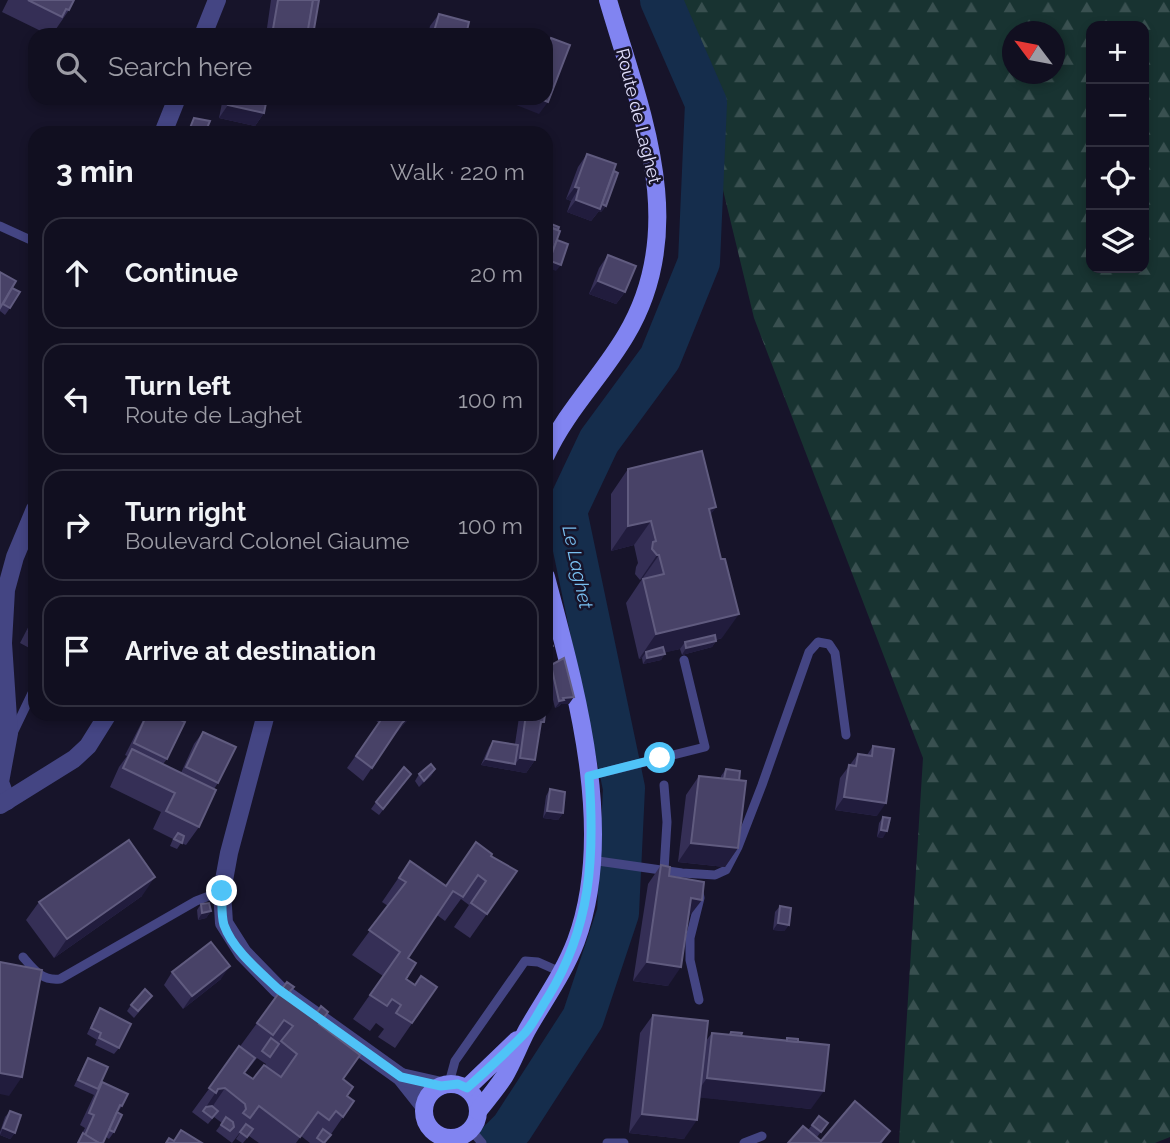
<!DOCTYPE html>
<meta charset="utf-8">
<style>
body{margin:0;font-family:Raleway,sans-serif;background:#1e1d2d;color:#f1f3f6}
.controls{position:absolute;right:21px;top:21px;display:grid;overflow:hidden;border-radius:14px;box-shadow:0 4px 10px #0003}
.controls button{width:63px;height:63px;display:grid;place-items:center;padding:0;border:0;border-bottom:2px solid #302f3e;background:#110f20;color:#f1f3f6;font:35px sans-serif}
.compass{position:absolute;left:1002px;top:21px;width:63px;height:63px;border-radius:50%;background:#110f20;box-shadow:0 4px 10px #0003;rotate:302deg}
.stop{position:absolute;width:21px;height:21px;margin:-16px;border:5px solid #4fc3f7;border-radius:50%;background:#fff}
.stop.end{background:#4fc3f7;border-color:#fff;box-shadow:0 2px 7px #0008}
.list{margin:0;padding:0;list-style:none}
h2{display:flex;justify-content:space-between;align-items:center;height:91px;margin:0;padding:0 28px;font-size:30px}
h2 small{font-size:23px;font-weight:400;color:#9c9ca5}
.list li{display:grid;grid-template-columns:46px 1fr auto;gap:21px;align-items:center;box-sizing:border-box;height:112px;margin:0 14px 14px;padding:0 14px;border:2px solid #302f3e;border-radius:21px}
.list b{display:block;font-size:26px;white-space:nowrap}
.list p{margin:0;font-size:23px;white-space:nowrap;color:#9c9ca5}
.list em{font-size:23px;font-style:normal;color:#9c9ca5}
.icon{flex:none;width:38px;height:38px;fill:none;stroke:currentColor;stroke-width:2;stroke-linecap:round;stroke-linejoin:round}
.map{position:relative;flex:none;width:1170px;height:1143px;overflow:hidden}
.search{position:absolute;background:#110f20;box-shadow:0 4px 10px #0003;left:28px;top:28px;width:525px;height:77px;display:flex;align-items:center;gap:18px;box-sizing:border-box;padding:0 24px;border-radius:21px;color:#9c9ca5;font-size:26px}
.panel{position:absolute;background:#110f20;box-shadow:0 4px 10px #0003;left:28px;top:126px;width:525px;height:595px;border-radius:21px}
.map>svg:first-child{display:block}
.forest{fill:url(#forest-firs);fill-rule:evenodd}
.lines{fill:none;stroke-linecap:round;stroke-linejoin:round}
.river{stroke:#152d4c;stroke-width:42}
.lane{stroke:#444583;stroke-width:9}
.street{stroke:#444583;stroke-width:18}
.secondary{stroke:#8184f1;stroke-width:18}
.wall{fill:#352f56;fill-rule:evenodd}
.shaded-wall{fill:#211c3d}
.building{fill:#484267;stroke:#605b7f;stroke-width:2}
.route{stroke:#4fc3f7;stroke-width:9}
.labels{text-anchor:middle;dominant-baseline:central;stroke-width:5;stroke-linejoin:round;paint-order:stroke}
.street-label{font-size:18px;fill:#e2e0fc;stroke:#17142a}
.water-label{font-size:19px;font-style:italic;fill:#79bff0;stroke:#17142a}
</style>
<div class="map">
<svg width="1170" height="1143" viewBox="0 0 1170 1143">
<defs>
<pattern id="forest-firs" width="22" height="20" patternUnits="userSpaceOnUse" patternTransform="scale(1.75)"><rect width="22" height="20" fill="#183331"/><path d="M5 1l3.5 6h-7zM16 11l3.5 6h-7z" fill="#395050"/></pattern>
</defs>
<rect width="100%" height="100%" fill="#17142a"/>
<path class="forest" d="M677,0H1170V1137L1155,1143H899L923,758L754,318ZM1091,26H1144V268H1091ZM1012,32H1054V74H1012Z"/>
<g class="lines">
<polyline class="river" points="497,1143 512,1128 583,1018 618,913 624,788 566,511 599,441 660,358 699,262 706,103 661,0"/>
<g class="lane">
<polyline points="0,226 35,242"/>
<polyline points="13,733 35,687"/>
<polyline points="589,776 705,747 684,660"/>
<polyline points="591,860 682,873 715,875 726,870 738,847 762,785 809,652 818,642 829,644 835,653 846,735"/>
<polyline points="664,870 667,822 664,785"/>
<polyline points="699,892 700,898 690,938 690,960 699,1000"/>
<path d="M23,957C35,971 42,981 60,979L196,901L222,891"/>
<polyline points="449,1083 455,1061 525,961 538,962 563,973"/>
<polyline points="471,1130 482,1143"/>
<polyline points="607,1143 624,1143"/>
<polyline points="744,1143 762,1136"/>
</g>
<g class="street">
<polyline points="203,35 217,0"/>
<polyline points="163,133 177,98"/>
<polyline points="266,714 229,853 222,891 224,923 243,953 278,989 401,1077 424,1106"/>
<polyline points="7,801 0,782 9,733 3,643 6,590 15,557 35,509"/>
<polyline points="0,805 74,759 88,746 108,714"/>
<polyline points="401,1077 441,1086"/>
</g>
<g class="secondary">
<path d="M546,455C566,411 602,376 626,335C691,226 640,110 608,0"/>
<circle cx="451" cy="1111" r="27"/>
<polyline points="467,1088 517,1040"/>
<path d="M478,1111C487,1100 496,1089 504,1077C513,1062 519,1045 527,1030C544,1000 564,973 576,941C617,830 575,687 546,577"/>
</g>
</g>
<g class="wall">
<polygon points="8,0 74,0 69,10 56,29 54,28 49,35 2,12"/>
<polygon points="271,0 319,0 313,35 257,35 258,33 266,35"/>
<polygon points="439,14 466,35 428,35 430,26"/>
<polygon points="223,98 271,98 266,104 264,113 255,126 219,118"/>
<polygon points="587,154 614,171 606,206 601,212 599,211 591,221 567,212 571,201 566,199 578,167"/>
<polygon points="608,255 625,292 616,304 589,294 599,268"/>
<polygon points="0,272 12,288 10,308 5,315 0,311"/>
<polygon points="628,469 716,507 710,515 722,638 716,640 716,641 712,647 682,655 680,649 665,652 661,660 643,664 642,658 639,659 626,603 642,579 640,580 635,574 636,567 638,563 634,545 611,551 611,494"/>
<polygon points="35,614 35,651 20,643"/>
<polygon points="551,665 569,704 561,704 559,706 555,708 546,671"/>
<polygon points="60,714 73,714 68,721 59,716"/>
<polygon points="146,714 169,714 167,759 163,764 181,773 194,744 203,732 218,783 214,789 199,827 186,845 181,843 177,849 170,846 173,839 153,829 161,812 110,787 119,767 127,756 125,755"/>
<polygon points="380,714 413,714 395,734 363,781 347,768 379,723 375,720"/>
<polygon points="521,714 545,714 540,728 535,760 526,773 481,765 489,747 493,741 515,744 519,717"/>
<polygon points="873,746 877,816 835,810 840,778 858,754 867,755"/>
<polygon points="435,769 431,776 419,787 415,781 419,774"/>
<polygon points="726,769 739,781 738,848 725,867 678,862 686,795 699,776 721,779 721,776"/>
<polygon points="407,780 379,815 371,809 376,802"/>
<polygon points="550,789 563,813 558,820 543,818 546,796"/>
<polygon points="883,817 883,838 877,837 879,823"/>
<polygon points="491,856 517,871 470,938 454,927 469,905 461,899 445,921 437,915 408,958 406,979 415,985 437,987 395,1048 378,1037 384,1029 376,1023 370,1031 353,1019 383,976 352,955 388,906 382,902 410,861 446,886"/>
<polygon points="661,865 669,876 688,918 668,986 633,981 648,884"/>
<polygon points="142,896 54,958 26,920 39,902"/>
<polygon points="201,904 211,911 206,918 198,920 197,910"/>
<polygon points="780,906 789,925 784,931 773,930 775,912"/>
<polygon points="172,972 221,979 183,1009 164,985"/>
<path d="M287,982L292,997L313,1013L317,1012L321,1006L319,1025L343,1079L347,1096L354,1101L325,1143H310L301,1136L296,1143H259L249,1136L243,1143H242L236,1139L242,1130L232,1143L216,1131L222,1123L214,1117L208,1124L192,1112ZM261,1053L257,1058L266,1064L253,1079L245,1073Z"/>
<polygon points="152,996 134,1018 127,1011 131,1005"/>
<polygon points="100,1008 119,1048 114,1054 95,1045 97,1040 87,1034 96,1015"/>
<polygon points="653,1015 705,1042 712,1033 729,1034 731,1032 741,1036 785,1041 787,1038 798,1042 811,1109 699,1097 684,1139 629,1133 640,1033"/>
<polygon points="88,1058 98,1089 102,1082 122,1106 118,1112 114,1132 109,1139 106,1137 103,1143 77,1143 85,1128 80,1125 94,1095 74,1086 84,1065"/>
<polygon points="10,1111 15,1133 10,1139 0,1135 0,1132 5,1117"/>
<polygon points="828,1123 817,1137 821,1141 890,1131 882,1143 788,1143 808,1130 812,1125"/>
</g>
<g class="shaded-wall">
<polygon points="273,29 308,34 307,35 269,35"/>
<polygon points="508,98 538,98 548,102 539,114 506,101"/>
<polygon points="228,105 264,113 255,126 219,118"/>
<polygon points="575,187 579,188 571,201 566,199"/>
<polygon points="576,200 600,203 606,206 601,212 599,211 591,221 567,212"/>
<polygon points="546,254 551,256 561,265 556,271 546,267"/>
<polygon points="598,281 625,292 616,304 589,294"/>
<polygon points="716,507 699,531 709,509"/>
<polygon points="651,521 634,545 611,551 628,526"/>
<polygon points="657,555 659,555 642,579 640,580"/>
<polygon points="739,614 722,638 686,647 685,642 680,649 647,657 646,652 642,658 639,659 656,634"/>
<polygon points="716,641 712,647 682,655 686,648"/>
<polygon points="665,654 661,660 643,664 647,658"/>
<polygon points="574,697 569,704 561,704 559,706 555,708 563,698"/>
<polygon points="411,714 413,714 394,736 402,723"/>
<polygon points="520,758 535,760 526,773 481,765 486,759 515,764"/>
<polygon points="435,769 431,776 419,787 424,781"/>
<polygon points="844,797 886,803 877,816 835,810"/>
<polygon points="547,811 563,813 558,820 543,818"/>
<polygon points="881,830 887,831 883,838 877,837"/>
<polygon points="691,843 738,848 725,867 678,862"/>
<polygon points="155,877 142,896 54,958 67,939"/>
<polygon points="691,898 702,900 688,918 678,917"/>
<polygon points="211,911 206,918 198,920 202,913"/>
<polygon points="778,923 789,925 784,931 773,930"/>
<polygon points="647,962 681,967 668,986 633,981"/>
<polygon points="230,966 221,979 183,1009 192,996"/>
<polygon points="0,1073 22,1077 9,1096 0,1094"/>
<polygon points="707,1078 824,1091 811,1109 694,1097"/>
<polygon points="225,1088 208,1113 203,1111 202,1113 218,1089"/>
<polygon points="642,1114 697,1120 684,1139 629,1133"/>
<polygon points="3,1128 15,1133 10,1139 0,1135"/>
</g>
<g class="building">
<polygon points="28,0 74,0 69,10 66,9 62,17"/>
<polygon points="278,0 313,0 308,34 273,29"/>
<polygon points="313,0 319,0 313,35 307,35"/>
<polygon points="439,14 469,22 466,35 433,35"/>
<polygon points="551,38 570,45 548,102 538,98 546,98 546,43 549,44"/>
<polygon points="230,98 267,98 264,113 228,105"/>
<polygon points="194,118 210,121 205,133 188,133"/>
<polygon points="504,129 514,133 502,133"/>
<polygon points="587,154 616,164 600,209 576,200 579,188 575,187"/>
<polygon points="614,171 618,173 606,206 602,204"/>
<polygon points="546,222 559,227 558,230 546,226"/>
<polygon points="546,226 560,231 551,256 546,254"/>
<polygon points="557,240 568,244 561,265 548,260 551,256"/>
<polygon points="608,255 636,266 625,292 598,281"/>
<polygon points="0,272 16,281 0,308"/>
<polygon points="12,288 20,292 10,308 3,304"/>
<polygon points="702,451 716,507 709,509 721,559 725,559 739,614 656,634 643,579 664,574 659,555 657,555 652,549 653,542 656,541 651,521 628,526 628,469"/>
<polygon points="35,619 35,634 29,631"/>
<polygon points="546,635 553,646 549,649 549,667 546,668"/>
<polygon points="715,635 716,641 686,648 685,642"/>
<polygon points="663,647 665,654 647,658 646,652"/>
<polygon points="564,658 574,697 563,698 564,700 559,701 551,665"/>
<polygon points="147,714 169,714 185,722 167,759 134,743"/>
<polygon points="385,714 411,714 402,723 372,768 356,756"/>
<polygon points="526,714 545,714 544,722 541,722 535,760 520,758"/>
<polygon points="203,732 236,747 218,783 186,767"/>
<polygon points="493,741 518,745 515,764 486,759"/>
<polygon points="873,746 894,749 886,803 844,797 849,765 856,766 858,754 872,756"/>
<polygon points="132,749 216,790 199,827 166,811 175,793 123,768"/>
<polygon points="431,764 435,769 424,781 419,774"/>
<polygon points="404,767 411,774 383,809 376,802"/>
<polygon points="726,769 740,771 739,781 724,779"/>
<polygon points="699,776 746,781 738,848 691,843"/>
<polygon points="550,789 565,792 563,813 547,811"/>
<polygon points="883,817 890,818 887,831 881,830"/>
<polygon points="178,833 184,836 182,843 174,839"/>
<polygon points="129,840 155,877 67,939 39,902"/>
<polygon points="476,842 492,854 491,856 517,871 487,914 471,903 486,881 478,875 463,897 453,891 408,958 416,963 406,979 415,985 421,976 437,987 412,1023 396,1013 401,1005 392,999 387,1006 370,995 400,952 369,930 406,882 399,878 410,861 446,886"/>
<polygon points="661,865 670,867 669,876 704,882 702,900 691,898 681,967 647,962"/>
<polygon points="209,903 211,911 202,913 201,904"/>
<polygon points="780,906 791,908 789,925 778,923"/>
<polygon points="211,942 230,966 192,996 172,972"/>
<polygon points="0,962 42,970 22,1077 0,1073"/>
<polygon points="287,982 294,987 290,991 292,997 306,1008 313,1013 318,1011 321,1006 328,1012 319,1024 360,1055 343,1079 353,1087 347,1096 354,1101 343,1117 336,1111 329,1120 318,1112 300,1137 259,1106 250,1118 243,1113 246,1109 245,1104 225,1088 218,1089 216,1093 209,1088 239,1046 255,1058 244,1073 253,1079 264,1065 281,1077 297,1054 281,1041 293,1026 284,1020 273,1035 257,1023"/>
<polygon points="145,989 152,996 138,1011 131,1005"/>
<polygon points="100,1008 131,1024 119,1048 99,1038 101,1033 91,1028"/>
<polygon points="653,1015 708,1021 697,1120 642,1114"/>
<polygon points="731,1032 742,1033 741,1036 730,1035"/>
<polygon points="712,1033 829,1045 824,1091 707,1078"/>
<polygon points="271,1038 279,1044 270,1057 262,1051"/>
<polygon points="787,1038 798,1039 798,1042 787,1041"/>
<polygon points="88,1058 108,1067 98,1089 78,1080"/>
<polygon points="102,1082 128,1094 122,1106 120,1105 103,1143 99,1143 85,1135 94,1115 89,1113"/>
<polygon points="855,1101 890,1131 880,1143 788,1143 803,1126 821,1141"/>
<polygon points="212,1106 218,1111 212,1118 203,1111 206,1107"/>
<polygon points="10,1111 21,1115 15,1133 3,1128"/>
<polygon points="117,1112 122,1115 114,1132 109,1130"/>
<polygon points="819,1116 828,1123 821,1132 812,1125"/>
<polygon points="226,1117 233,1122 234,1127 230,1131 221,1125"/>
<polygon points="246,1124 253,1129 247,1137 240,1132"/>
<polygon points="323,1129 331,1135 324,1143 317,1138"/>
<polygon points="181,1130 202,1143 166,1143 169,1138 174,1141"/>
<polygon points="83,1133 99,1143 78,1143"/>
</g>
<g class="lines">
<path class="route" d="M222,891C222,902 221,915 224,925C233,950 259,971 278,989L401,1077L441,1086L458,1084L467,1088C486,1071 507,1052 525,1033C534,1023 540,1009 548,997C591,927 595,857 589,776L660,758"/>
</g>
<g class="labels">
<g class="street-label">
<text transform="translate(639 116) rotate(76)">Route de Laghet</text>
</g>
<g class="water-label">
<text transform="translate(578 567) rotate(78)">Le Laghet</text>
</g>
</g>
</svg>
<div class="controls">
<button>+</button>
<button>−</button>
<button><svg class="icon" aria-label="locate" viewBox="0 0 24 24"><circle cx="12" cy="12" r="6"/><path d="M12 2v4M12 18v4M2 12h4M18 12h4"/></svg></button>
<button><svg class="icon" aria-label="layers" viewBox="0 0 24 24"><path d="M12 4l9 5-9 5-9-5zM3 14l9 5 9-5"/></svg></button>
</div>
<svg class="compass" viewBox="-18 -18 36 36"><path d="M0-13l5 13h-10z" fill="#e53935"/><path d="M0 13l5-13h-10z" fill="#9c9ca5"/></svg>
<div class="stop" style="left:660px;top:758px"></div>
<div class="stop end" style="left:222px;top:891px"></div>
<div class="search"><svg class="icon" aria-label="search" viewBox="0 0 24 24"><circle cx="10" cy="10" r="6"/><path d="M15 15l6 6"/></svg>Search here</div>
<section class="panel">
<h2>3 min<small>Walk · 220 m</small></h2>
<ul class="list">
<li><svg class="icon" aria-label="ahead" viewBox="0 0 24 24"><path d="M12 20V5M6 11l6-6 6 6"/></svg><div><b>Continue</b></div><em>20 m</em></li>
<li><svg class="icon" aria-label="left" viewBox="0 0 24 24"><path d="M17 20v-9H6M10 6l-5 5 5 5"/></svg><div><b>Turn left</b><p>Route de Laghet</p></div><em>100 m</em></li>
<li><svg class="icon" aria-label="right" viewBox="0 0 24 24"><path d="M7 20v-9h11M14 6l5 5-5 5"/></svg><div><b>Turn right</b><p>Boulevard Colonel Giaume</p></div><em>100 m</em></li>
<li><svg class="icon" aria-label="arrive" viewBox="0 0 24 24"><path d="M6 21V4h12l-3 4 3 4H6"/></svg><div><b>Arrive at destination</b></div></li>
</ul>
</section>
</div>
